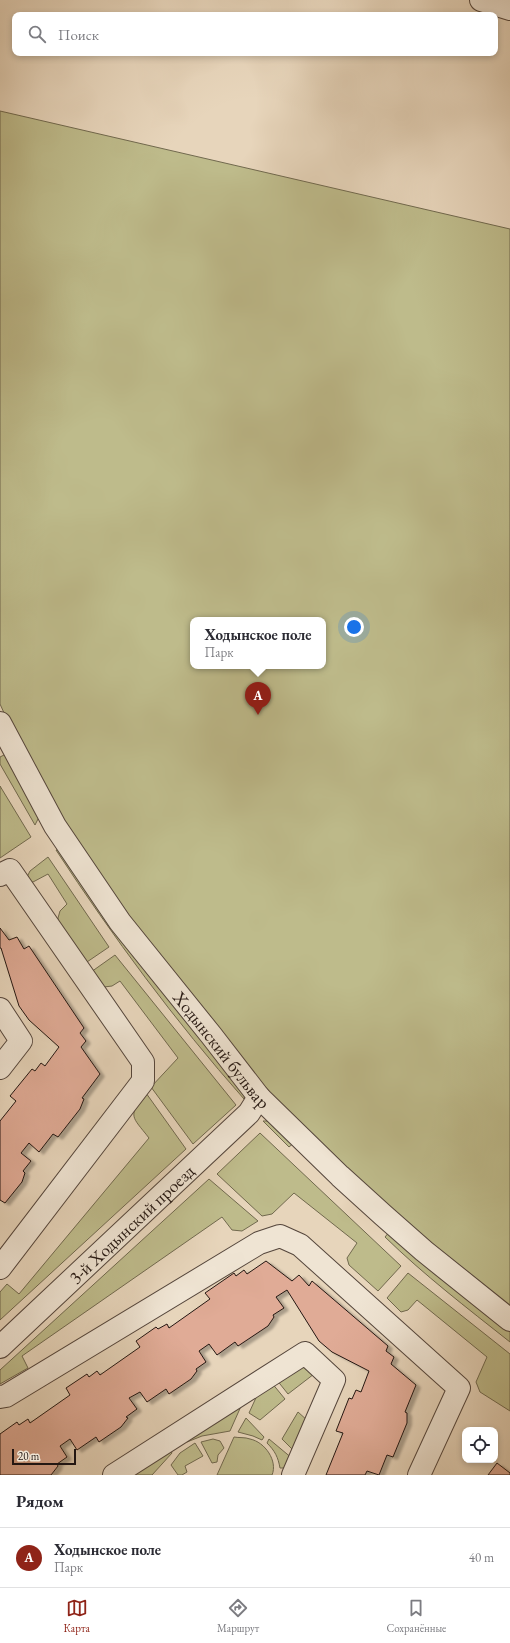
<!DOCTYPE html>
<html lang="ru">
<meta charset="utf-8">
<style>
body{margin:0;font-family:"EB Garamond",serif;background:#f7f7f7;color:#2b2b33}
.controls{position:absolute;right:12px;bottom:12px;display:grid;overflow:hidden;border-radius:8px;box-shadow:0 2px 6px #0003}
.controls button{width:36px;height:36px;display:grid;place-items:center;padding:0;border:0;border-bottom:1px solid #e1e1e2;background:#fff;color:#2b2b33;font:20px sans-serif}
.scale{position:absolute;left:12px;bottom:10px;width:64px;box-sizing:border-box;padding-left:4px;border:2px solid #241712;border-top:0;font-size:11px;line-height:14px;white-space:nowrap;color:#241712;-webkit-text-stroke:3px #efe4d3;paint-order:stroke}
.you{position:absolute;left:354px;top:627px;width:14px;height:14px;margin:-10px;border:3px solid #fff;border-radius:50%;background:#1a73e8;box-shadow:0 0 0 6px #1a73e833}
.badge{display:grid;place-items:center;width:26px;height:26px;border-radius:50%;background:#8f2418;color:#fff;font-size:13px;font-weight:700}
.pin{position:absolute;translate:-50% -33px;filter:drop-shadow(0 1px 2px #0008)}
.pin::after{content:'';position:absolute;top:21px;width:14px;height:12px;background:inherit;clip-path:polygon(0 0,100% 0,50% 100%)}
.popup{position:absolute;left:190px;top:617px;width:136px;height:52px;box-sizing:border-box;display:grid;place-content:center;border-radius:8px;background:#fff;filter:drop-shadow(0 1px 3px #0005);font-size:13px;white-space:nowrap;color:#7c7c81}
.popup b{font-size:15px;color:#2b2b33}
.popup::after{content:'';position:absolute;left:50%;top:100%;margin-left:-8px;border:8px solid transparent;border-top-color:#fff}
.list{margin:0;padding:0;list-style:none}
h2{display:flex;justify-content:space-between;align-items:center;height:52px;margin:0;padding:0 16px;font-size:17px}
h2 small{font-size:13px;font-weight:400;color:#7c7c81}
.list li{display:grid;grid-template-columns:26px 1fr auto;gap:12px;align-items:center;box-sizing:border-box;height:60px;padding:0 16px;border-top:1px solid #e1e1e2}
.list b{display:block;font-size:15px;white-space:nowrap}
.list p{margin:0;font-size:13px;white-space:nowrap;color:#7c7c81}
.list em{font-size:13px;font-style:normal;color:#7c7c81}
.icon{flex:none;width:22px;height:22px;fill:none;stroke:currentColor;stroke-width:2;stroke-linecap:round;stroke-linejoin:round}
.map{position:relative;flex:none;width:510px;height:1475px;overflow:hidden}
.search{position:absolute;background:#fff;box-shadow:0 2px 6px #0003;left:12px;right:12px;top:12px;height:44px;display:flex;align-items:center;gap:10px;box-sizing:border-box;padding:0 14px;border-radius:8px;color:#7c7c81;font-size:15px}
.sheet{height:112px;background:#fff}
nav{display:flex;justify-content:space-around;align-items:center;box-sizing:border-box;height:56px;border-top:1px solid #e1e1e2;background:#fff;font-size:11px;color:#7c7c81}
nav a{display:grid;justify-items:center;gap:2px}
nav .on{color:#8f2418}
.map>svg:first-child{display:block}
.green{fill:#bebb8b;stroke:#71694e;fill-rule:evenodd}
.building{fill:#e0ab96;stroke:#241712;filter:url(#shadow)}
.lines{fill:none;stroke-linecap:round;stroke-linejoin:round}
.minor-casing{stroke:#55463c;stroke-width:24}
.minor{stroke:#efe4d3;stroke-width:22}
.labels{text-anchor:middle;dominant-baseline:central;stroke-width:3;stroke-linejoin:round;paint-order:stroke}
.street-label{font-size:18px;fill:#241712;stroke:#efe4d3}
</style>
<div class="map">
<svg width="510" height="1475" viewBox="0 0 510 1475">
<defs>
<filter id="shadow"><feDropShadow dx="4.5" dy="2.5" stdDeviation="1" flood-color="#0004"/></filter>
</defs>
<rect width="100%" height="100%" fill="#e7d5bb"/>
<filter id="stains"><feTurbulence type="fractalNoise" baseFrequency=".005" numOctaves="4"/><feColorMatrix values="0 0 0 0 .2 0 0 0 0 .09 0 0 0 0 .02 0 0 0 .5 -.17"/></filter>
<radialGradient id="worn" r=".72"><stop offset=".6" stop-color="#630" stop-opacity="0"/><stop offset="1" stop-color="#630" stop-opacity=".3"/></radialGradient>
<g class="green">
<path d="M0,111L510,229V1312L341,1175L162,971L69,831L10,726L0,704ZM193,620H323V666H193Z"/>
<polygon points="6,754 39,817 35,825 0,764 0,757"/>
<polygon points="0,786 31,837 0,858"/>
<path d="M61,849L245,1092L244,1099C175,1021 113,937 56,850Z"/>
<polygon points="48,857 109,947 84,964 58,926 58,918 60,911 67,904 48,874 33,882 29,882 27,877 30,871"/>
<polygon points="115,955 236,1105 193,1144 151,1087 178,1058 120,981 112,986 104,987 91,972"/>
<path d="M146,1093L186,1149L0,1320V1292L7,1284L19,1294L149,1138C132,1116 127,1117 146,1093Z"/>
<polygon points="263,1121 273,1121 295,1142 289,1147"/>
<polygon points="260,1133 401,1266 378,1291 349,1265 347,1258 357,1243 294,1193 272,1214 262,1216 217,1174"/>
<polygon points="209,1179 258,1221 242,1231 232,1230 222,1217 22,1356 28,1368 0,1384 0,1370"/>
<path d="M390,1231L510,1330V1342C467,1308 424,1275 385,1237Z"/>
<polygon points="408,1273 510,1354 510,1411 480,1392 476,1382 487,1357 417,1300 408,1310 401,1312 387,1298"/>
<polygon points="302,1362 314,1374 288,1394 276,1379"/>
<polygon points="271,1382 285,1399 260,1420 249,1413 260,1389"/>
<polygon points="242,1404 230,1431 202,1436 187,1442 184,1438"/>
<polygon points="298,1412 308,1421 295,1452 282,1439"/>
<polygon points="246,1418 264,1437 262,1440 253,1436 238,1432"/>
<path d="M234,1437C239,1438 245,1437 250,1439C265,1442 278,1461 272,1475H217Z"/>
<polygon points="213,1439 220,1441 224,1448 218,1455 217,1462 212,1463 201,1442"/>
<path d="M269,1439L293,1459L288,1468H280C278,1457 275,1451 267,1443Z"/>
<polygon points="195,1443 203,1456 185,1466 187,1472 182,1475 178,1475 171,1465 180,1453"/>
<polygon points="169,1448 172,1453 152,1475 129,1475"/>
</g>
<g class="building">
<polygon points="0,928 9,940 17,937 24,949 29,946 84,1028 80,1033 86,1041 81,1047 100,1074 82,1098 84,1099 80,1109 58,1137 53,1134 39,1152 29,1143 21,1153 31,1161 23,1171 25,1173 22,1182 5,1203 0,1200 0,1121 16,1101 10,1096 32,1069 35,1071 41,1063 45,1066 59,1047 29,1020 19,1006 1,948 0,948"/>
<polygon points="266,1261 292,1281 299,1275 309,1286 312,1281 388,1346 386,1351 394,1357 391,1364 416,1385 405,1412 407,1413 407,1423 393,1457 387,1455 379,1475 367,1471 365,1475 326,1475 343,1433 336,1431 349,1398 352,1399 356,1390 361,1392 369,1371 332,1352 319,1341 287,1290 276,1297 284,1308 273,1315 274,1317 268,1326 238,1346 235,1342 217,1355 209,1344 199,1351 206,1362 196,1369 197,1371 191,1379 169,1394 166,1389 147,1402 140,1392 129,1398 137,1409 126,1417 128,1418 121,1427 99,1442 96,1437 77,1450 70,1439 60,1446 67,1457 57,1464 58,1466 51,1475 0,1475 0,1434 17,1422 19,1425 28,1419 30,1423 70,1395 66,1388 87,1374 89,1377 97,1371 100,1375 140,1347 136,1341 156,1327 158,1329 167,1324 169,1328 210,1299 205,1293 234,1273 236,1276 244,1270 247,1274"/>
<polygon points="497,1463 510,1473 510,1475 488,1475"/>
</g>
<g class="lines">
<defs>
<g id="minor">
<polyline points="481,0 510,9"/>
<path id="s1" d="M0,723L55,826L120,922L211,1035L259,1097L340,1176L383,1215L424,1251L510,1320"/>
<polyline points="0,875 10,870 143,1062 143,1081 0,1268"/>
<polyline points="0,1009 21,1041 0,1068"/>
<path id="s2" d="M0,1347L249,1113L259,1097"/>
<polyline points="0,1397 6,1396 259,1243 280,1236 300,1245 459,1388 419,1475"/>
<polyline points="114,1475 305,1353 334,1380 293,1475"/>
</g>
</defs>
<use href="#minor" class="minor-casing"/>
<use href="#minor" class="minor"/>
</g>
<g class="labels">
<g class="street-label">
<text stroke="none"><textPath href="#s1" startOffset="396">Ходынский бульвар</textPath></text>
<text stroke="none"><textPath href="#s2" startOffset="180">3-й Ходынский проезд</textPath></text>
</g>
</g>
<rect width="100%" height="100%" filter="url(#stains)"/>
<rect width="100%" height="100%" fill="url(#worn)"/>
</svg>
<div class="controls">
<button><svg class="icon" aria-label="locate" viewBox="0 0 24 24"><circle cx="12" cy="12" r="6"/><path d="M12 2v4M12 18v4M2 12h4M18 12h4"/></svg></button>
</div>
<div class="scale">20 m</div>
<div class="you"></div>
<div class="pin badge" style="left:258px;top:715px">A</div>
<div class="popup"><b>Ходынское поле</b>Парк</div>
<div class="search"><svg class="icon" aria-label="search" viewBox="0 0 24 24"><circle cx="10" cy="10" r="6"/><path d="M15 15l6 6"/></svg>Поиск</div>
</div>
<section class="sheet">
<h2>Рядом<small></small></h2>
<ul class="list">
<li><span class="badge">A</span><div><b>Ходынское поле</b><p>Парк</p></div><em>40 m</em></li>
</ul>
</section>
<nav>
<a class="on"><svg class="icon" aria-label="map" viewBox="0 0 24 24"><path d="M3 6l6-2 6 2 6-2v14l-6 2-6-2-6 2zM9 4v14M15 6v14"/></svg>Карта</a>
<a><svg class="icon" aria-label="directions" viewBox="0 0 24 24"><path d="M12 3l9 9-9 9-9-9zM9 14v-3h6M13 9l2 2-2 2"/></svg>Маршрут</a>
<a><svg class="icon" aria-label="saved" viewBox="0 0 24 24"><path d="M7 4h10v16l-5-4-5 4z"/></svg>Сохранённые</a>
</nav>
